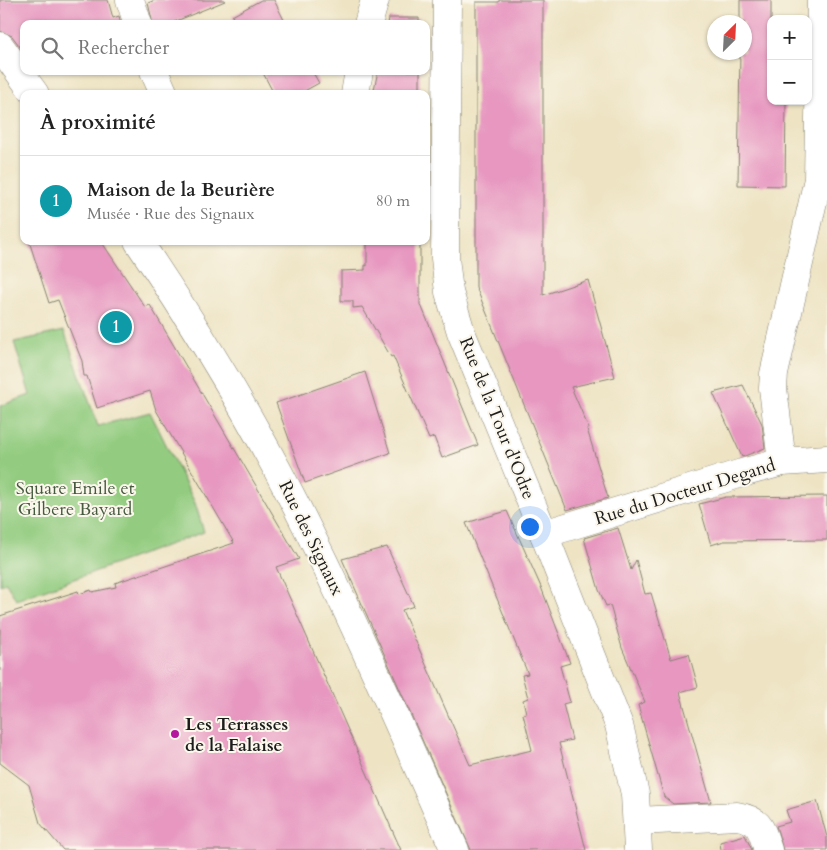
<!DOCTYPE html>
<html lang="fr">
<meta charset="utf-8">
<style>
body{margin:0;font-family:Cardo,serif;background:#f6f6f6;color:#222}
.controls{position:absolute;right:15px;top:15px;display:grid;overflow:hidden;border-radius:10px;box-shadow:0 1px 4px #0004}
.controls button{width:45px;height:45px;display:grid;place-items:center;padding:0;border:0;border-bottom:1px solid #e0e0e0;background:#fff;color:#222;font:25px sans-serif}
.compass{position:absolute;left:707px;top:15px;width:45px;height:45px;border-radius:50%;background:#fff;box-shadow:0 1px 4px #0004;rotate:24deg}
.you{position:absolute;left:529px;top:526px;width:18px;height:18px;margin:-12px;border:4px solid #fff;border-radius:50%;background:#1a73e8;box-shadow:0 0 0 8px #1a73e833}
.badge{display:grid;place-items:center;width:32px;height:32px;border-radius:50%;background:#d93025;color:#fff;font-size:16px;font-weight:700}
.pin{position:absolute;translate:-50% -50%;border:2px solid #fff;box-shadow:0 1px 5px #0006}
.list{margin:0;padding:0;list-style:none}
h2{display:flex;justify-content:space-between;align-items:center;height:65px;margin:0;padding:0 20px;font-size:21px}
h2 small{font-size:16px;font-weight:400;color:#767676}
.list li{display:grid;grid-template-columns:32px 1fr auto;gap:15px;align-items:center;box-sizing:border-box;height:90px;padding:0 20px;border-top:1px solid #e0e0e0}
.list b{display:block;font-size:19px;white-space:nowrap}
.list p{margin:0;font-size:16px;white-space:nowrap;color:#767676}
.list em{font-size:16px;font-style:normal;color:#767676}
.icon{flex:none;width:28px;height:28px;fill:none;stroke:currentColor;stroke-width:2;stroke-linecap:round;stroke-linejoin:round}
.map{position:relative;flex:none;width:827px;height:850px;overflow:hidden}
.search{position:absolute;background:#fff;box-shadow:0 1px 4px #0004;left:20px;top:20px;width:410px;height:55px;display:flex;align-items:center;gap:12px;box-sizing:border-box;padding:0 18px;border-radius:10px;color:#767676;font-size:19px}
.panel{position:absolute;background:#fff;box-shadow:0 1px 4px #0004;left:20px;top:90px;width:410px;height:155px;border-radius:10px}
.map>svg:first-child{display:block}
.green{fill:#93cc80;stroke:#58744e}
.building{fill:#e797c0}
.lines{fill:none;stroke-linecap:round;stroke-linejoin:round}
.minor-casing{stroke:#858070;stroke-width:29}
.minor{stroke:#fff;stroke-width:28}
.poi-dot{fill:#b5179e;stroke:#fbf7ec;stroke-width:2}
.labels{text-anchor:middle;dominant-baseline:central;stroke-width:4;stroke-linejoin:round;paint-order:stroke}
.street-label{font-size:18px;fill:#1c1c1c;stroke:#fbf7ec}
.park-label{font-size:18px;fill:#465a3f;stroke:#fbf7ec}
.poi-label{font-size:18px;font-weight:bold;fill:#1c1c1c;stroke:#fbf7ec;text-anchor:start}
</style>
<div class="map">
<svg width="827" height="850" viewBox="0 0 827 850">
<rect width="100%" height="100%" fill="#fbf7ec"/>
<filter id="ink" filterUnits="userSpaceOnUse"><feTurbulence type="fractalNoise" baseFrequency=".02" numOctaves="2"/><feDisplacementMap in="SourceGraphic" scale="10" xChannelSelector="R" yChannelSelector="G"/><feConvolveMatrix kernelMatrix="1 2 1 2 8 2 1 2 1" color-interpolation-filters="sRGB"/></filter>
<filter id="wash" filterUnits="userSpaceOnUse"><feTurbulence type="fractalNoise" baseFrequency=".0096" numOctaves="4" result="noise"/><feDisplacementMap in="SourceGraphic" scale="20" xChannelSelector="R" yChannelSelector="G"/><feGaussianBlur stdDeviation="1.12" result="paint"/><feColorMatrix in="noise" values="0 0 0 0 0 0 0 0 0 0 0 0 0 0 0 0 0 1.4 0 .05"/><feComposite in="paint" operator="in"/></filter>
<g filter="url(#wash)">
<rect width="100%" height="100%" fill="#eee4c4"/>
<polygon class="green" points="64,331 98,426 150,412 195,503 204,532 16,600 6,582 0,585 0,406 30,395 14,342"/>
<g id="blocks">
<g class="building">
<polygon points="0,0 108,0 113,18 119,16 121,24 24,24 24,52 12,36 0,31"/>
<polygon points="155,0 225,0 225,1 169,24 153,24 148,3"/>
<polygon points="261,0 274,0 286,24 236,24 232,16"/>
<polygon points="499,0 543,0 543,295 588,280 615,377 571,387 589,429 587,429 608,498 567,510 476,287 476,2 499,2"/>
<polygon points="740,0 771,0 771,101 786,101 785,186 738,185 740,52 744,52 744,22 740,22"/>
<polygon points="389,18 419,18 419,24 388,24"/>
<polygon points="262,71 312,71 319,83 299,94 274,94"/>
<polygon points="378,71 420,71 420,94 373,94"/>
<polygon points="29,241 101,241 145,307 150,305 299,559 276,567 401,850 63,850 40,823 29,785 0,763 0,616 78,591 79,594 91,590 92,592 116,587 115,583 234,543 156,410 150,391 97,408 87,376 84,376 82,361 58,300 49,303"/>
<polygon points="367,241 420,241 420,306 421,305 428,322 478,445 442,458 434,437 429,439 393,356 391,357 362,307 353,308 353,301 341,301 341,271 365,270 365,265 367,266"/>
<polygon points="365,372 390,453 305,483 276,403"/>
<polygon points="743,385 762,424 765,448 742,457 713,393"/>
<polygon points="827,496 827,540 724,541 711,545 699,504 726,497"/>
<polygon points="507,511 541,587 570,663 560,666 570,702 563,704 572,740 559,743 586,850 471,850 342,559 387,547 414,606 402,610 470,765 532,750 523,714 526,713 523,700 528,698 522,675 528,674 466,523"/>
<polygon points="618,528 631,570 636,560 645,594 651,593 671,659 689,654 698,687 680,692 711,802 673,804 664,797 638,705 645,702 622,648 610,605 606,606 599,590 584,538"/>
<polygon points="817,801 827,837 827,850 783,850 776,826 790,822 786,810"/>
<polygon points="745,835 752,850 721,850 720,842"/>
</g>
</g>
</g>
<g filter="url(#ink)">
<use href="#blocks" fill-opacity="0" stroke="#858070" stroke-width="1"/>
<g class="lines">
<defs>
<g id="minor">
<polyline points="130,0 138,24"/>
<polyline points="447,0 445,258 449,292 461,332 544,534 619,725 635,794 638,850"/>
<polyline points="368,24 375,0"/>
<polyline points="0,46 35,94"/>
<polyline points="154,71 164,94"/>
<polyline points="355,94 359,71"/>
<path d="M138,241C193,322 245,407 290,494C350,610 401,731 455,850"/>
<polyline points="782,462 773,388 774,374 818,179 821,0"/>
<polyline points="544,534 742,473 782,462 827,459"/>
<path d="M638,821L737,816C761,820 761,829 768,850"/>
</g>
</defs>
<use href="#minor" class="minor-casing"/>
<use href="#minor" class="minor"/>
</g>
</g>
<circle class="poi-dot" cx="175" cy="734" r="5"/>
<g class="labels">
<g class="street-label">
<text transform="translate(497 418) rotate(68)">Rue de la Tour d'Odre</text>
<text transform="translate(685 492) rotate(-17)">Rue du Docteur Degand</text>
<text transform="translate(311 538) rotate(64)">Rue des Signaux</text>
</g>
<g class="park-label">
<text x="75" y="488">Square Emile et<tspan x="75" dy="21">Gilbere Bayard</tspan></text>
</g>
<g class="poi-label">
<text x="185" y="724">Les Terrasses<tspan x="185" dy="21">de la Falaise</tspan></text>
</g>
</g>
</svg>
<div class="controls">
<button>+</button>
<button>−</button>
</div>
<svg class="compass" viewBox="-18 -18 36 36"><path d="M0-13l5 13h-10z" fill="#e53935"/><path d="M0 13l5-13h-10z" fill="#767676"/></svg>
<div class="you"></div>
<div class="pin badge" style="left:116px;top:327px;background:#0f9aa8">1</div>
<div class="search"><svg class="icon" aria-label="search" viewBox="0 0 24 24"><circle cx="10" cy="10" r="6"/><path d="M15 15l6 6"/></svg>Rechercher</div>
<section class="panel">
<h2>À proximité<small></small></h2>
<ul class="list">
<li><span class="badge" style="background:#0f9aa8">1</span><div><b>Maison de la Beurière</b><p>Musée · Rue des Signaux</p></div><em>80 m</em></li>
</ul>
</section>
</div>
